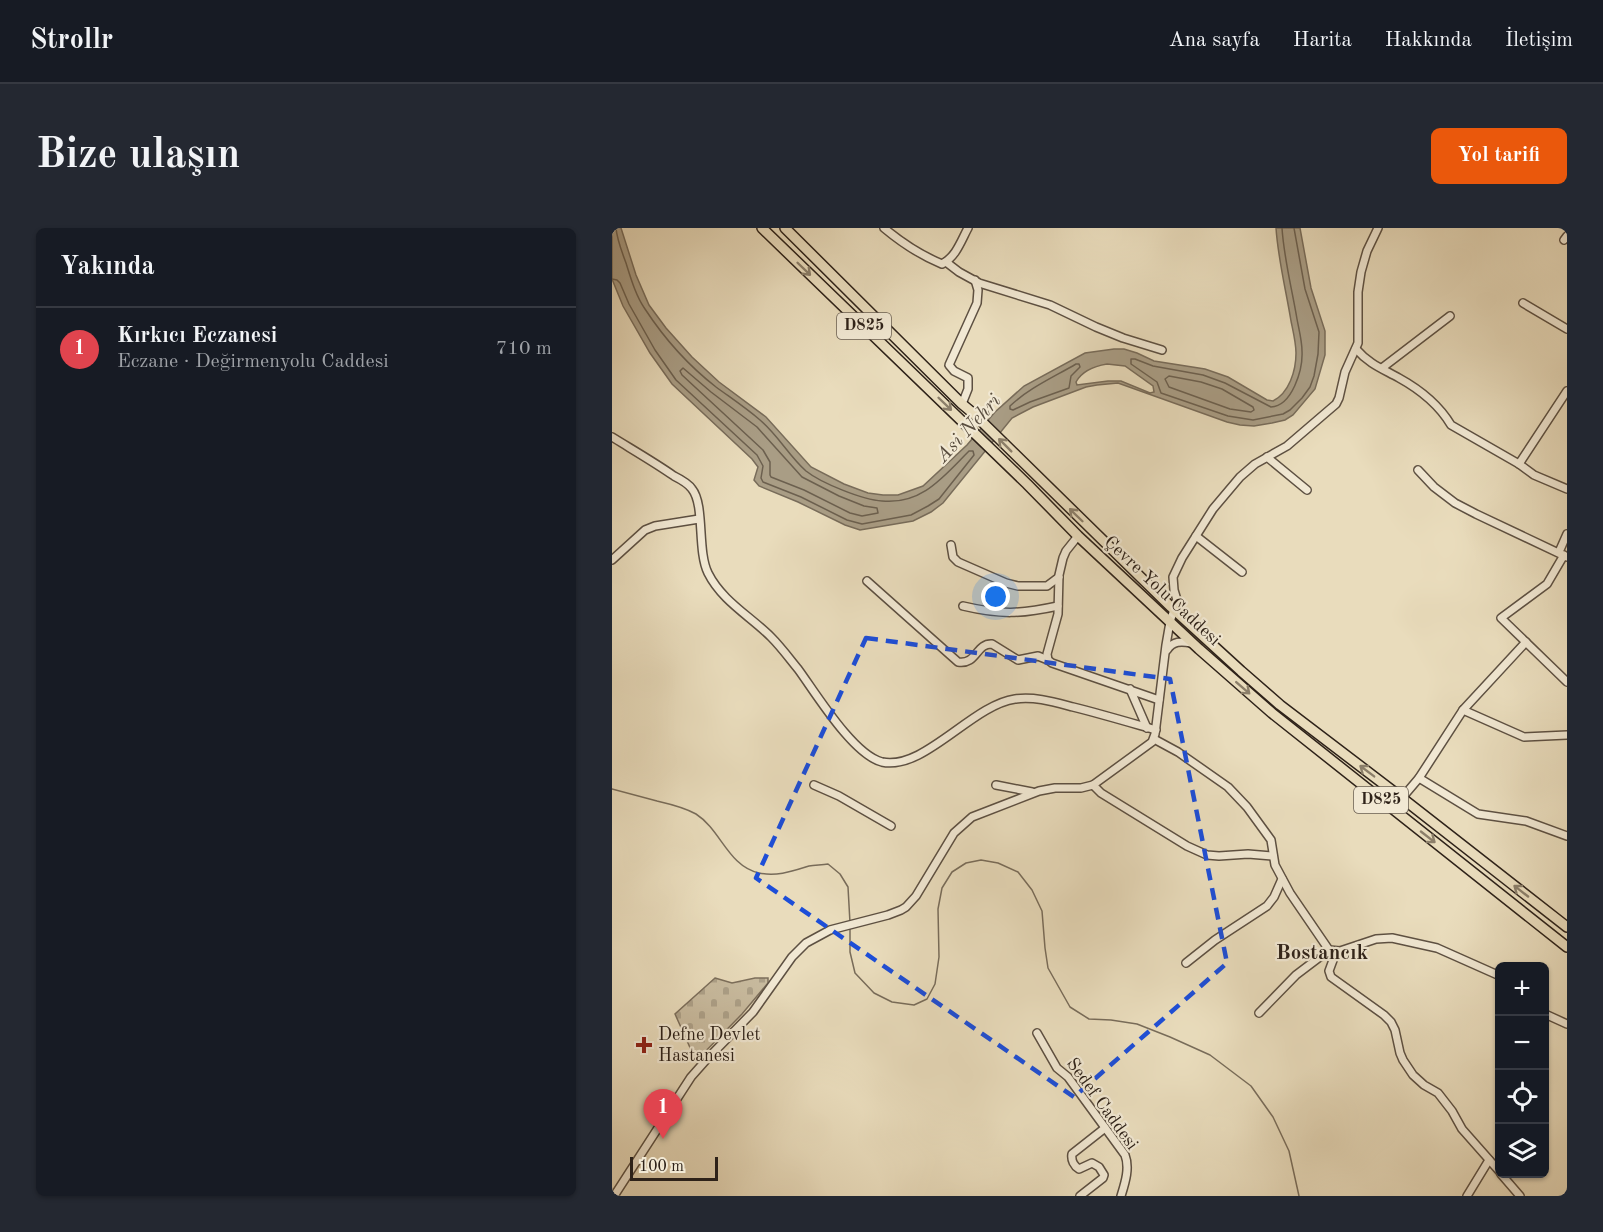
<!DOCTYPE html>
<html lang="tr">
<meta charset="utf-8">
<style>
body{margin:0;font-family:"Old Standard TT",serif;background:#242831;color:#f1f3f6}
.controls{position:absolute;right:18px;bottom:18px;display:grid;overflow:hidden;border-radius:9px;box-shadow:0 2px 4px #0004}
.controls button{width:54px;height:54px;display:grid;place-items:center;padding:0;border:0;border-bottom:2px solid #363941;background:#171b24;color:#f1f3f6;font:30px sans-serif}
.scale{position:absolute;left:18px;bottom:15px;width:88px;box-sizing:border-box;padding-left:6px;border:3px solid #2e2219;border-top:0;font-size:16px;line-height:21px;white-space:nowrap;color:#2e2219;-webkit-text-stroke:4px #f1e8d3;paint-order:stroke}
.you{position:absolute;left:384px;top:369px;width:21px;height:21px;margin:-15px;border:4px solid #fff;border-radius:50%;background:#1a73e8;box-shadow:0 0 0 9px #1a73e833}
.badge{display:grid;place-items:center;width:39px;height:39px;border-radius:50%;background:#ea580c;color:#fff;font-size:20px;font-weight:700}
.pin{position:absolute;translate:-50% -50px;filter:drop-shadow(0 2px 3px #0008)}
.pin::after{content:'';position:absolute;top:32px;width:21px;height:18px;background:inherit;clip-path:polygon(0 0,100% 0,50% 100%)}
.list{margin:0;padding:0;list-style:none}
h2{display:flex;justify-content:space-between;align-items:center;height:78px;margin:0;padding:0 24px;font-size:26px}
h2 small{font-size:20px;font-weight:400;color:#9ea1a6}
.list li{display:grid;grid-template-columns:39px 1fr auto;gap:18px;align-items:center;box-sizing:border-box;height:84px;padding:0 24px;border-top:2px solid #363941}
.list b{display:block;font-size:22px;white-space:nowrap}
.list p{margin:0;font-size:20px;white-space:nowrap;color:#9ea1a6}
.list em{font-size:20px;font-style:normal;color:#9ea1a6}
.icon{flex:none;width:33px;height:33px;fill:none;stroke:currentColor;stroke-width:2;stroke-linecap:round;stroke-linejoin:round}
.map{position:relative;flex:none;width:955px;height:968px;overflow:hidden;border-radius:9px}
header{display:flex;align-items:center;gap:36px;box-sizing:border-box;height:84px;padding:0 30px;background:#171b24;border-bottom:2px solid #363941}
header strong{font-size:28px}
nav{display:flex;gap:33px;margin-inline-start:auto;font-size:21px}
.intro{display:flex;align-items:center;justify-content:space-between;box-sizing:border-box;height:144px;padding:0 36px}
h1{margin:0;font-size:42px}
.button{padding:15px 27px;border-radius:9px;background:#ea580c;color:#fff;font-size:21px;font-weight:700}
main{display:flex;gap:36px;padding:0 36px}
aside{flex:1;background:#171b24;border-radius:9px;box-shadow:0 2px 4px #0004}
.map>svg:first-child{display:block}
.cemetery{fill:url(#cemetery-stones);stroke:#7c6f5c;stroke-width:1.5}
.water{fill:#a99d85;stroke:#786c5a;stroke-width:1.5;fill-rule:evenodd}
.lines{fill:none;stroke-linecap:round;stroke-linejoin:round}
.shore{stroke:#6c604f;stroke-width:1.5}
.stream{stroke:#786c5a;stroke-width:1.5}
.minor-casing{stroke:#5d5042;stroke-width:10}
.highway-casing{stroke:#2e2219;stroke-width:12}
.minor{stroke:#f1e8d3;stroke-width:7}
.highway{stroke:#e9dcbc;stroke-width:9}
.oneway{stroke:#8c7f6a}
.marked{fill:none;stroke:#1d4ed8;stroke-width:4.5;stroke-dasharray:12 8;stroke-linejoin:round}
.poi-dot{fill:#8f2418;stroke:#f1e8d3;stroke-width:2}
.labels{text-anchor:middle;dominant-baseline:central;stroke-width:4.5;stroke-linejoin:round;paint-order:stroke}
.shield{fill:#f1e8d3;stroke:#685d51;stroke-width:1.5}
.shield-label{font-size:16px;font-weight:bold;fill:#2e2219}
.street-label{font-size:18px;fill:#2e2219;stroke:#f1e8d3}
.poi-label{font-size:18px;fill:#2e2219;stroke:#f1e8d3;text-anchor:start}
.water-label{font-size:20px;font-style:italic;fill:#594d3f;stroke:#f1e8d3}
.quarter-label{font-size:21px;font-weight:bold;fill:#2e2219;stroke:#f1e8d3}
</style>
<header>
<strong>Strollr</strong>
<nav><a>Ana sayfa</a><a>Harita</a><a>Hakkında</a><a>İletişim</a></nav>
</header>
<div class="intro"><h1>Bize ulaşın</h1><a class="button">Yol tarifi</a></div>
<main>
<aside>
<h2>Yakında<small></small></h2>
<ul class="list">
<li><span class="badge" style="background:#e0444e">1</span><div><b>Kırkıcı Eczanesi</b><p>Eczane · Değirmenyolu Caddesi</p></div><em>710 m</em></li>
</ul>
</aside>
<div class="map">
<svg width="955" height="968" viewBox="0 0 955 968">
<defs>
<pattern id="cemetery-stones" width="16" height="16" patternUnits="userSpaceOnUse" patternTransform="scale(1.5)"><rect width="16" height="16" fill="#c9bca0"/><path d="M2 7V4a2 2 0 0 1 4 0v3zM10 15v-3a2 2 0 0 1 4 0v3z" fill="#ada189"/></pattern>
</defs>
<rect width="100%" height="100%" fill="#e9dcbc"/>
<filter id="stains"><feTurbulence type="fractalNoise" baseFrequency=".00333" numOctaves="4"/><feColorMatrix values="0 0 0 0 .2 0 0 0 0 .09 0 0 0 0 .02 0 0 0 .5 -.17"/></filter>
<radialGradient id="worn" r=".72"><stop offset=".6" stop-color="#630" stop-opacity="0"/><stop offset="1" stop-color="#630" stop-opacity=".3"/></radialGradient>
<polygon class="cemetery" points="103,750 120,755 143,750 156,750 156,755 130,786 84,833 63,786"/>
<path class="water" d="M0,0H9L24,47L37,77L54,100L80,129L107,154L154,189L199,239L232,256L256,265L271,267H286L311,258L355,217L383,184L412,158L473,125L502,121H512L525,125L542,133L593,141L616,149L655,172L661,173C677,165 684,143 684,125C684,115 681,103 679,93C674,62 666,31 664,0H688L699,60L713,103V127L703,161L681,187L673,192L660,195L642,198L628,197L615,194L506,155L485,157L474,159L421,179L400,190L331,275L319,284L301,293L248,302L233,297L186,274L147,258L142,252L146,239L140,231L60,156L38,125L11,78L0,51ZM495,136L513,138L541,158L542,164L538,165L509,153H496L465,157L464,154C470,143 483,138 495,136Z"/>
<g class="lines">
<g class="shore">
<path d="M670,0C672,31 680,61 685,91C687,102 690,113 690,123C691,142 680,178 659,179L613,155L591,147L541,138L523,131H519V136L545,154L549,165L616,188L641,192L671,186L678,182L690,170L698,159L702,148L706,126L707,104L693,61L682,0"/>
<path d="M0,51L5,52L8,55L17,76L43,122L64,152L145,227L151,238L149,250L151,254L189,269L235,292L250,296L299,287L316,278L327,271L362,227L361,223H357C332,248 310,277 270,273C251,272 209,255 194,243C177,228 166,207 148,192C134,180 119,170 104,159C77,138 52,110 33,81C24,68 19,51 14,35C10,24 5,12 4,0"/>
<path d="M464,136H467L468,139L459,148L457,160L418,174L401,182L398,181V178C417,160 442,149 464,136Z"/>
<polygon points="71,140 99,164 145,199 190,249 227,268 252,278 265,280 266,285 250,288 238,285 192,262 159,249 158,247 158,234 151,222 70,147 68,143"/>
<polygon points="557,148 589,154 610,161 641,179 642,182 639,184 618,181 557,159 553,151"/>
</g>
<g class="stream">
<path d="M0,561C15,565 30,569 45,573C58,576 72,579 84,586C109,602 116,638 147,645C165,649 181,643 197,638C203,637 210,637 216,636L228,646L236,659L238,695"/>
<polyline points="238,699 238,724 243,745 262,765 280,774 302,777 315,771 323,756 327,729 326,681 330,660 340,644 354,635 369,632 386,635 406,644 420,662 430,683 433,720 436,740 458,779 477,791 499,792 525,796 558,809 598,827 639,858 661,889 677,923 687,968"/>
</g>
<defs>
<g id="minor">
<path d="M272,0C290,15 308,27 330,36C344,29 349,13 356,0"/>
<polyline points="952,12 955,8"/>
<polyline points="334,34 347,44 367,55 438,77 484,99 511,110 550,122"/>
<polyline points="911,75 955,101"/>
<path d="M744,121C757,136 771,141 787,150C807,161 827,177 839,197L907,236L922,247L955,261"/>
<polyline points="770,140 838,88"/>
<polyline points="350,176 356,161 356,150 342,143 337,137 365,75 366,62 363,52"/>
<path d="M0,209C21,222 42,234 62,248C68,251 76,255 80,261C93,277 85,323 96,345C110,373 138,388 159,409C169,419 177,430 186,441C203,464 241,527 270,534C312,543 360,477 403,471C422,468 442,474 461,479C489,486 516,494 544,502"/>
<polyline points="655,229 695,262"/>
<polyline points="907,236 955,163"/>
<polyline points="806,242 822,259 843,275 864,286 955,329"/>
<polyline points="466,308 454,323 451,330 447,347 446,386 435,426 436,432 440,435 547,472"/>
<polyline points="584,308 630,344"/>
<polyline points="339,317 341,329 346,334 394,355 406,358 435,358 447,349"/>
<polyline points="947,324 955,306"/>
<polyline points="952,327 935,356 889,390 955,454"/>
<polyline points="0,332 33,302 43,298 87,291"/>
<path d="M255,353L346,434C365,437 364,415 380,416L406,432L426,428L436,432"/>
<path d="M351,378C389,387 409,386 446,378"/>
<path d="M555,422C561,413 569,413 579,415"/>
<polyline points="518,461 535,500"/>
<polyline points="851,482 914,414"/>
<polyline points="542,511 566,524 616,559 635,579 659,612 663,637 678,665 717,722 728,723 764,711 780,710 825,720 888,748"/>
<polyline points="807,550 866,586 914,593 955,608"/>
<polyline points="202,557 227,568 279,598"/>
<polyline points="384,557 420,564"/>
<polyline points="481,557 489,565 575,618 595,627 607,628 636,626 661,628"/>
<polyline points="790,570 807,550 851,482 912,509 955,507"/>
<polyline points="724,724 717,743 719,749 772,787 779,794 783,802 788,825 791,832 801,847 812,857 826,865 840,883 850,901 888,944"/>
<polyline points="574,735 603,712 655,678 662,669 670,651"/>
<polyline points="647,785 684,747 717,722"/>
<polyline points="933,786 955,796"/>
<path d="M425,805L445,840L456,849L513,927C518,940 513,955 509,968"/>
<polyline points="889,946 908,968"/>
<polyline points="2,968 79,849 95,831 141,784 180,729 194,715 218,702 276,687 289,682 294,679 304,668 342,605 360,589 427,563 443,560 469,560 481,557 540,514 543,506 554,417 558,394 565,372 562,362 561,349 570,330 601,281 628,249 643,236 675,218 724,176 727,170 733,144 746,115 746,64 749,44 755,23 766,0"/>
<path d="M468,968L491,950L492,947L487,939L480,935L467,941C462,938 459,932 460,926L493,900"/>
<polyline points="855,968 877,932"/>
</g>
<g id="highway">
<polyline points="150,0 415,256 466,308 587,421 660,485 955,719"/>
<polyline points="173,0 350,176 362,186 559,379 629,443 668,477 790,570 955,699"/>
</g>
</defs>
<use href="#minor" class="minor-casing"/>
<use href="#highway" class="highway-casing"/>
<use href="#minor" class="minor"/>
<use href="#highway" class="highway"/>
</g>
<defs><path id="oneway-shaft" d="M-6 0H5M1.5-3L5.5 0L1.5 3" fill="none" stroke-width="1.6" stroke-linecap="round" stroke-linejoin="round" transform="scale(1.5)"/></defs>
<g class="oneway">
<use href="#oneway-shaft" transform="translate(192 41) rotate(44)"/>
<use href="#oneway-shaft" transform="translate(333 176) rotate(44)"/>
<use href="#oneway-shaft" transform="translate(393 217) rotate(-135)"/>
<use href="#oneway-shaft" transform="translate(464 287) rotate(-136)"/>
<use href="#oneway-shaft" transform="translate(631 460) rotate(41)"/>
<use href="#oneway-shaft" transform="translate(755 543) rotate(-143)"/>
<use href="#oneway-shaft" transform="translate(816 609) rotate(38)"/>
<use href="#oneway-shaft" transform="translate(909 663) rotate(-142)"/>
</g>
<path class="marked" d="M254,410L558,451L615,735L462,869L144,650Z"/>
<path class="poi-dot" d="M29 808h6v6h6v6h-6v6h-6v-6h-6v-6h6z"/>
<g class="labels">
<g class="shield">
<rect x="225" y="85" width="54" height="26" rx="4.5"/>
<rect x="742" y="559" width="54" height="26" rx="4.5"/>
</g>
<g class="shield-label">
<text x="252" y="98">D825</text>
<text x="769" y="572">D825</text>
</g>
<g class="street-label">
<text transform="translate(550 363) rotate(43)">Çevre Yolu Caddesi</text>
<text transform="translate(490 876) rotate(54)">Sedef Caddesi</text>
</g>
<g class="poi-label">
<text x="46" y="807">Defne Devlet<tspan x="46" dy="21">Hastanesi</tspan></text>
</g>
<g class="water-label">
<text transform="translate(357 201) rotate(-47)">Asi Nehri</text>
</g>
<g class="quarter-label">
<text x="710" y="725">Bostancık</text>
</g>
</g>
<rect width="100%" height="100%" filter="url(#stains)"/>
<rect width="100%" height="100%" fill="url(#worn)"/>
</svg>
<div class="controls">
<button>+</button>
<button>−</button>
<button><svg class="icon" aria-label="locate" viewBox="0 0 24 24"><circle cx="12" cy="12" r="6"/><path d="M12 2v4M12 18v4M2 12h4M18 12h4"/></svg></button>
<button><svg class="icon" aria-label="layers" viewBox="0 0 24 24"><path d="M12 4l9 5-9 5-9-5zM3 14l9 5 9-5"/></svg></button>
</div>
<div class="scale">100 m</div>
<div class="you"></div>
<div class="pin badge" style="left:51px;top:911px;background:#e0444e">1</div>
</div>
</main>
